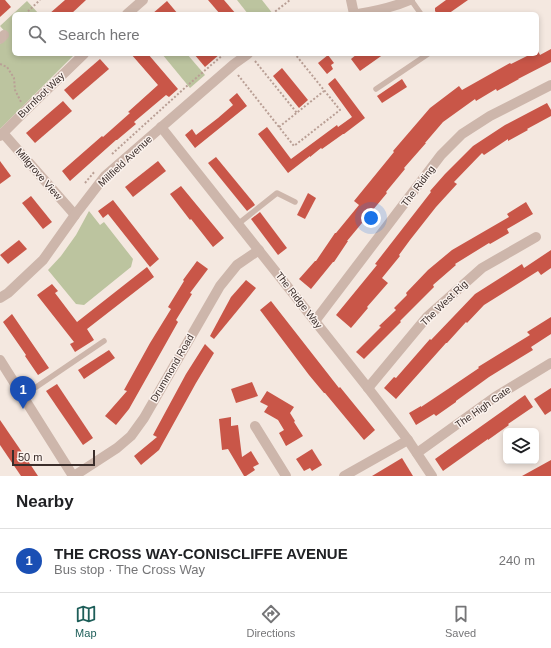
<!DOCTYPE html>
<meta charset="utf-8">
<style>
body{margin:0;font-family:Helvetica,sans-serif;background:#f2f2f2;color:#202124}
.controls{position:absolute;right:12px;bottom:12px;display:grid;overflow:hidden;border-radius:6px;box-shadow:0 2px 6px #0003}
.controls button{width:36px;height:36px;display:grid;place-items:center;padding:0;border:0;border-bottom:1px solid #e0e0e0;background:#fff;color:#202124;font:20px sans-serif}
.scale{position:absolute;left:12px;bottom:10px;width:83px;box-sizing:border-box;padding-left:4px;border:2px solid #3a2d2a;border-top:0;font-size:11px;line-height:14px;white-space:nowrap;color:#3a2d2a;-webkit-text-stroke:3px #fbf2ed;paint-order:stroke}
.you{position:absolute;left:371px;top:218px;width:14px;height:14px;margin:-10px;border:3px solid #fff;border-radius:50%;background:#1a73e8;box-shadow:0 0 0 6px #1a73e833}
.badge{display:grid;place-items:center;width:26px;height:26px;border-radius:50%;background:#1e5e59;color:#fff;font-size:13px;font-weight:700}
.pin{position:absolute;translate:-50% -33px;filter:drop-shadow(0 1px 2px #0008)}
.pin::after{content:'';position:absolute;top:21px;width:14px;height:12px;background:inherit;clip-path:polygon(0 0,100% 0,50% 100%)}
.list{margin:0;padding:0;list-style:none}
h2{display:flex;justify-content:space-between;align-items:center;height:52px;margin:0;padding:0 16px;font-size:17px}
h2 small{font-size:13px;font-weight:400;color:#757577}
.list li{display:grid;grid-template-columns:26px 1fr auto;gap:12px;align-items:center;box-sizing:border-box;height:64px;padding:0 16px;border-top:1px solid #e0e0e0}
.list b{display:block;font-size:15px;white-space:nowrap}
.list p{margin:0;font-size:13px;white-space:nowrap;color:#757577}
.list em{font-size:13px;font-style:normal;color:#757577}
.icon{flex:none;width:22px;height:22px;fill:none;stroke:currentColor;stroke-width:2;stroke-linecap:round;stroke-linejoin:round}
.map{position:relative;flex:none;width:551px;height:476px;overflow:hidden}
.search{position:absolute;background:#fff;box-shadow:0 2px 6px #0003;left:12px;right:12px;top:12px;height:44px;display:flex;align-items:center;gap:10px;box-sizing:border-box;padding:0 14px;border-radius:6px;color:#757577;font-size:15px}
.sheet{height:116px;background:#fff}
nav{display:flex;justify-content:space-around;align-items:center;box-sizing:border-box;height:56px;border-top:1px solid #e0e0e0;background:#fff;font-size:11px;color:#757577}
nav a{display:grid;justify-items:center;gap:2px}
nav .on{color:#1e5e59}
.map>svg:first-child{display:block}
.green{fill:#bcc49f}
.building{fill:#c95648}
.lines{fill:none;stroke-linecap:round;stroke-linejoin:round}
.path{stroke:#b99f95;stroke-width:2;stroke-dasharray:2 2;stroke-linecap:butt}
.service{stroke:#cdb6ab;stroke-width:5.5}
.minor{stroke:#cdb6ab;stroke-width:10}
.tertiary{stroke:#cdb6ab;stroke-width:10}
.labels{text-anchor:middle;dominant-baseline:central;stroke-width:3;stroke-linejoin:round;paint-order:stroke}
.street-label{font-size:10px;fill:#3a2d2a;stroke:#fbf2ed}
</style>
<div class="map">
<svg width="551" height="476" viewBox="0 0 551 476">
<rect width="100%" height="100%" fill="#f4e8e0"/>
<g class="green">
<polygon points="237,0 262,0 273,14 248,14"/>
<polygon points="27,1 39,14 14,14 14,54 75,54 0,129 0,44 8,35 0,26"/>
<polygon points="162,54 187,54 205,75 190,88"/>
<polygon points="89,211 100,225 104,222 133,259 131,267 84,305 76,304 48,270 61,256 76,235"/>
</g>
<g class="building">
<polygon points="0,0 5,0 11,7 0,17"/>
<polygon points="65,0 86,0 71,14 49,14"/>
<polygon points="208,0 224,0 236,14 220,14"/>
<polygon points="446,0 468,0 448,14 437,14 435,11 435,8"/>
<polygon points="167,1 178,14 152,14"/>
<polygon points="551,49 551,62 518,79 519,79 497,91 496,89 476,101 475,99 443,122 425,143 426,143 404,168 405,169 386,192 387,193 347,241 348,241 334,262 333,262 311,289 299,279 315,261 316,261 335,233 336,233 359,205 354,201 394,152 393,151 430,108 459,86 462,90 510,63 511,64 531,54 537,54 538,51 540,55"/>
<polygon points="131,54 148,54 178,89 169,97 166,95 134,122 136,124 117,140 116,140 70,181 62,171 102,136 103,137 130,113 128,112 158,85"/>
<polygon points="194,54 220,54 205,67"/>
<polygon points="357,54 384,54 360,71 351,59"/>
<polygon points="328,55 334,63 331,65 333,69 327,74 318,63"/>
<polygon points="100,59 109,69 73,100 64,90"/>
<polygon points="282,68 308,100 299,108 273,76"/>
<polygon points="335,78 365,118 344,134 343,134 322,149 321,148 310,157 310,156 288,173 258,134 267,127 291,159 337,125 338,127 352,117 328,84"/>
<polygon points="402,79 407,87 382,103 377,96"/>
<polygon points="237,93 247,106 195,148 185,135 192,129 196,135 218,118 233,105 229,100"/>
<polygon points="63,101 72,111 35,143 26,133"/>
<polygon points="547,103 551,110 551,116 527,129 528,130 508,141 508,139 484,155 482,153 454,182 457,184 436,207 410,240 399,255 400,256 382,278 388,283 367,307 368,308 351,328 336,315 377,265 375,264 431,192 430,191 445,174 473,146 505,125"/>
<polygon points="216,157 253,202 255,205 247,211 208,163"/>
<polygon points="0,161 11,176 0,184"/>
<polygon points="158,161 166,171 133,197 125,187"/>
<polygon points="181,186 224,238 213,247 191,219 190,220 170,194"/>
<polygon points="308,193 316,198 305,219 297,215"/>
<polygon points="31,196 52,222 43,229 22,203"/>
<polygon points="113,200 159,259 150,267 108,214 103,218 98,211"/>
<polygon points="526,202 533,214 507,229 509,233 490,244 489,243 455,264 456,265 433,285 434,287 400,321 401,322 364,359 356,352 381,327 379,326 396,310 394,308 407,295 406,293 428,270 452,250 509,217 507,214"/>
<polygon points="260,212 287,248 278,255 251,219"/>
<polygon points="19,240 27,249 8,264 0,255"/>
<polygon points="551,250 551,268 541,275 538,271 484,305 467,323 466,322 447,343 446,343 396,399 384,388 394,377 396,378 430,339 431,340 475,294 522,264 524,268"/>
<polygon points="197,261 208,269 190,293 192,294 176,320 178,322 129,409 116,425 105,416 127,391 124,390 150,343 171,309 168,307 184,281 183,280"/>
<polygon points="147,267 154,277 87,329 94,340 75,352 70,344 74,342 37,295 52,284 58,291 55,293 77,322"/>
<polygon points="246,280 256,288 214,339 210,336 231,297"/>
<polygon points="271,301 339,388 340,387 375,430 364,440 325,393 324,393 309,375 260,310"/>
<polygon points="12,314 49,368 38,375 25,356 26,355 3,322"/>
<polygon points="551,317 551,334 531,347 533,350 489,377 456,401 456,402 436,416 434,414 416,425 409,413 421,406 421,407 448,389 479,368 478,367 530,335 527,332"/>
<polygon points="205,344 214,353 196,383 159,450 141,465 134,456 157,437 153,435 186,374"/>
<polygon points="109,350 115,358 84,379 78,370"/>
<polygon points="252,382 258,396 236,403 231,389"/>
<polygon points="57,384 93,438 83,445 46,391"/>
<polygon points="551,388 551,411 545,415 534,399"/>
<polygon points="267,391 294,407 290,413 295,421 294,422 303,436 286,446 279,433 284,430 278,420 264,412 268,406 260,402"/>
<polygon points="525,395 533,407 508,424 509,425 488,440 488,439 443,471 435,459"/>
<polygon points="231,417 231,426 238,425 242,457 251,451 259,464 253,467 255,470 246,476 244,476 228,449 222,450 219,419"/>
<polygon points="0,420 26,458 38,476 21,476 0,445"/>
<polygon points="312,449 322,465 312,471 310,468 304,471 296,459"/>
<polygon points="402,458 413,476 372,476"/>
<polygon points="551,460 551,476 522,476"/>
</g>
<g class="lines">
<g class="path">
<polyline points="25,14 40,0"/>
<polyline points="272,14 290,0"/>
<polyline points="255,61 297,113"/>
<polyline points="0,64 7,67 14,78 15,90 21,102"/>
<polyline points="238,75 294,146 340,110 295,54"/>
<polyline points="279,127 324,91"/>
<polyline points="112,154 188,85 224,54"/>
<polyline points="85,183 95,171"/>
</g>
<g class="service">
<polyline points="411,0 421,14"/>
<polyline points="376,89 428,54"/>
<polyline points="238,224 277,193 295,202"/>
<polyline points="23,396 104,341"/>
</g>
<g class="minor">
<polyline points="351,0 354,14"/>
<polyline points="127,14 143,0"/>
<path d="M358,14C376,11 394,7 410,0"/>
<polyline points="0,39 4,35"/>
<polyline points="161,127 368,388 408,440 432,476"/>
<polyline points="3,133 75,215"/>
<polyline points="0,136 25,111 84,54"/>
<polyline points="0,298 8,293 43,260 75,215 105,176 234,64 248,54"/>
<polyline points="315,321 441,155 462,134 490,116 551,85"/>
<polyline points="368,388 427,317 482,268 536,237"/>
<polyline points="255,426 286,476"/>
<polyline points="417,453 495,397 551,363"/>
<polyline points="74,476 117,448 131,436 144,418 220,286 237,265 259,250"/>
<polyline points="344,476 408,440"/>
</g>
<polyline class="tertiary" points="0,360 73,476"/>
</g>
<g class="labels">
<g class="street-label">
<text transform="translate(41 95) rotate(-44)">Burnfoot Way</text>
<text transform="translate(125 161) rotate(-43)">Millfield Avenue</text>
<text transform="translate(39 174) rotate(49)">Millgrove View</text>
<text transform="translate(418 186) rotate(-53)">The Riding</text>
<text transform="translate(299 300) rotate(52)">The Ridge Way</text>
<text transform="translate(444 303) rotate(-44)">The West Rig</text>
<text transform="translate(172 368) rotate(-60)">Drummond Road</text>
<text transform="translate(483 407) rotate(-35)">The High Gate</text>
</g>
</g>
</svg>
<div class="controls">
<button><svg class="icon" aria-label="layers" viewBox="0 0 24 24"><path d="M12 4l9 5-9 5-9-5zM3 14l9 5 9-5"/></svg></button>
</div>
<div class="scale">50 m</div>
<div class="you"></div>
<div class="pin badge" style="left:23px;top:409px;background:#1a4fb4">1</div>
<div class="search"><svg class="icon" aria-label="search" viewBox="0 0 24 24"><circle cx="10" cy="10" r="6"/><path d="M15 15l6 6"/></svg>Search here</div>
</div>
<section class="sheet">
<h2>Nearby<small></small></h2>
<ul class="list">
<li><span class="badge" style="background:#1a4fb4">1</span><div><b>THE CROSS WAY-CONISCLIFFE AVENUE</b><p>Bus stop · The Cross Way</p></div><em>240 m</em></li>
</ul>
</section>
<nav>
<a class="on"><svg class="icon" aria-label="map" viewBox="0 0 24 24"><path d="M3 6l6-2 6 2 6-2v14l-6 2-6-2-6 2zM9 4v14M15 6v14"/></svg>Map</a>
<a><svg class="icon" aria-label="directions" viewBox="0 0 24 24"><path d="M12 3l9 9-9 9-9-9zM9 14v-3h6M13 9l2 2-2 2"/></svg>Directions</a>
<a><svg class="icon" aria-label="saved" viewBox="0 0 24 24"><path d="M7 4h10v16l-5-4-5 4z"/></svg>Saved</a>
</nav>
